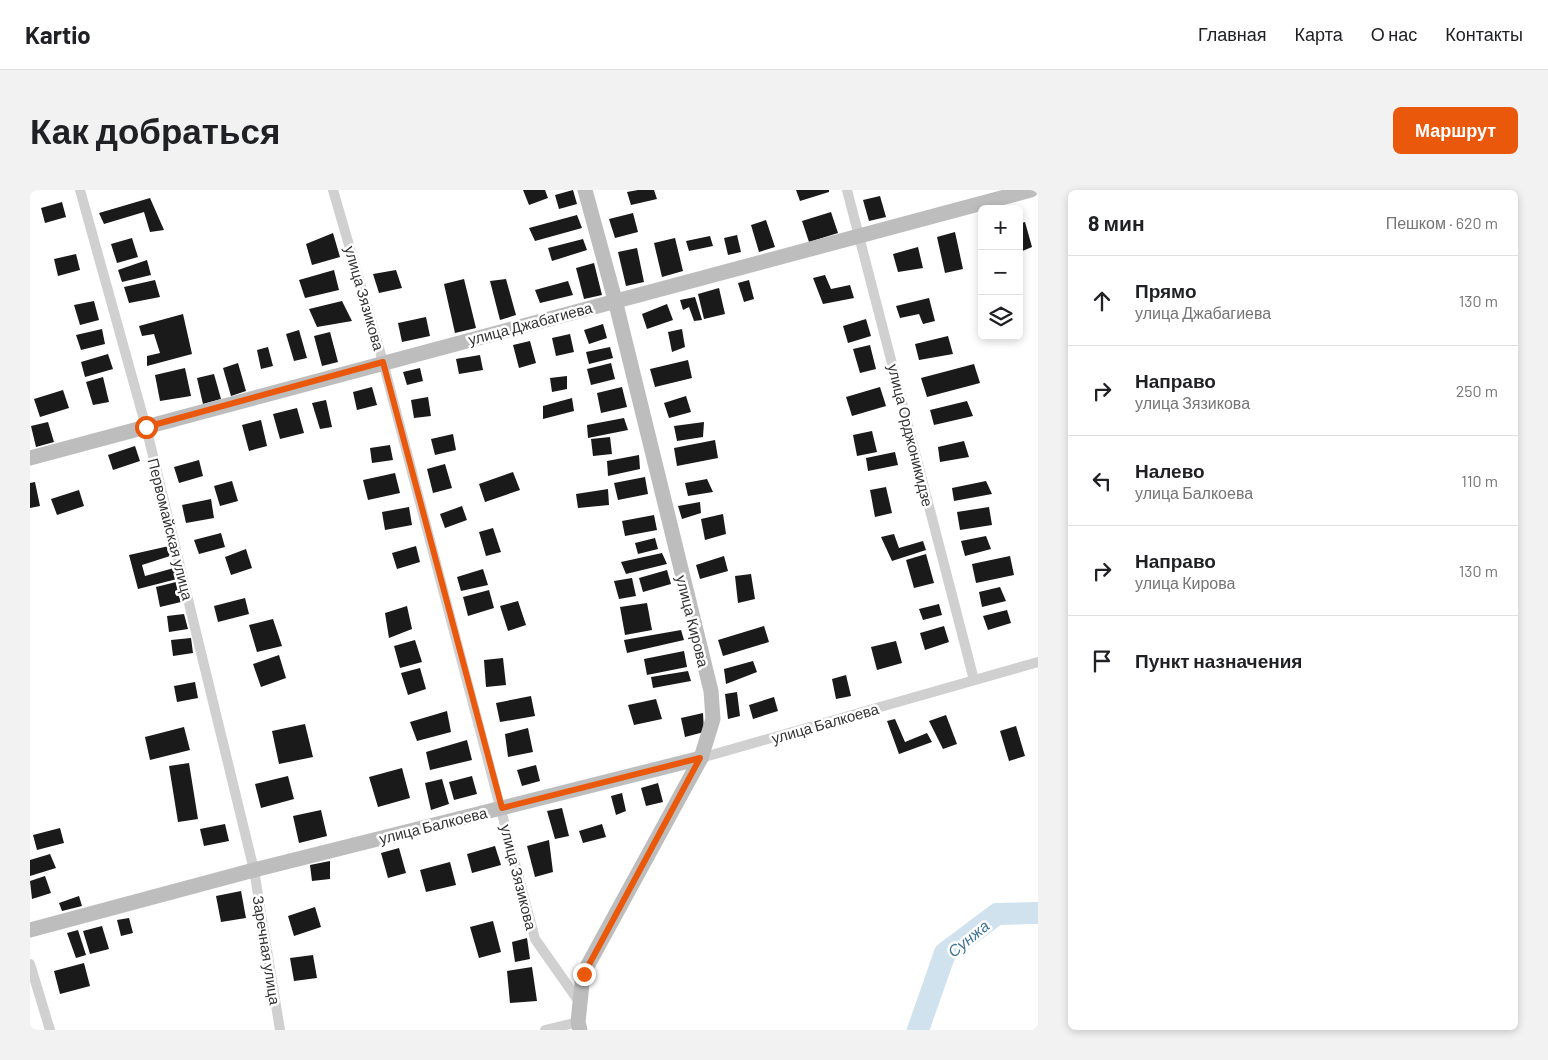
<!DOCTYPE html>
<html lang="ru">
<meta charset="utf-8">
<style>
body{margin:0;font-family:Barlow,sans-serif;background:#f2f2f2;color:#202124}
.controls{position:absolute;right:15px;top:15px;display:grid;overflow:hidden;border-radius:8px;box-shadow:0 2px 8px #0003}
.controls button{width:45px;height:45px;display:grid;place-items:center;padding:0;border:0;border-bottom:1px solid #e0e0e0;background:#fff;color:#202124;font:25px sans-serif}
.stop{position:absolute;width:15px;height:15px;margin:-11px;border:4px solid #ea580c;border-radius:50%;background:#fff}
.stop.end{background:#ea580c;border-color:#fff;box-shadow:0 1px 5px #0008}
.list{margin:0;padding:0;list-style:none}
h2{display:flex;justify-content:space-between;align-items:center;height:65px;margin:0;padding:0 20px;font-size:21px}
h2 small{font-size:16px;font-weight:400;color:#757577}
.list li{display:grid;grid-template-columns:32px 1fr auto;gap:15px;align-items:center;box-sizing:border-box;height:90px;padding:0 20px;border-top:1px solid #e0e0e0}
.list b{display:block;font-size:19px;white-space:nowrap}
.list p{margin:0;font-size:16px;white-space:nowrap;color:#757577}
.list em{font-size:16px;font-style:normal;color:#757577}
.icon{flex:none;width:28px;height:28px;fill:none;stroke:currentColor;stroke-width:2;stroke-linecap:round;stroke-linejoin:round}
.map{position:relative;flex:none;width:1008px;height:840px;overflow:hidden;border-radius:8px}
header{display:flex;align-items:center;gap:30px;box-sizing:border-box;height:70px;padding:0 25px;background:#fff;border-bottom:1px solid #e0e0e0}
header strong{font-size:24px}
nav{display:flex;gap:28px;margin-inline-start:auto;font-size:18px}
.intro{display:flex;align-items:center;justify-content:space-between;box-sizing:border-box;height:120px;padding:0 30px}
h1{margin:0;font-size:35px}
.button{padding:12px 22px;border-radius:8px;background:#ea580c;color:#fff;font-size:18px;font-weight:700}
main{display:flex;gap:30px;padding:0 30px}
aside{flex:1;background:#fff;border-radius:8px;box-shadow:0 2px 8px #0003}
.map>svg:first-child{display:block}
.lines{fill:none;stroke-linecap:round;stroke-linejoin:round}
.river{stroke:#cfe2ee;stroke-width:22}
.building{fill:#1a1a1a}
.street{stroke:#d0d0d0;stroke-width:10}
.secondary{stroke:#bdbdbd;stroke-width:15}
.route{stroke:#ea580c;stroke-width:6}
.labels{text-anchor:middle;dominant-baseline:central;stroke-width:5;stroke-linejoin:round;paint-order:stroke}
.street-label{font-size:15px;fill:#333;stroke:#fff}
.water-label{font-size:16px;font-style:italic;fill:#3f7597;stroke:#fff}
</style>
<header>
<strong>Kartio</strong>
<nav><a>Главная</a><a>Карта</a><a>О нас</a><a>Контакты</a></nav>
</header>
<div class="intro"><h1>Как добраться</h1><a class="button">Маршрут</a></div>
<main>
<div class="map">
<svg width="1008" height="840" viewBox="0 0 1008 840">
<rect width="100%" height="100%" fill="#fff"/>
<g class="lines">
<polyline class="river" points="888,840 915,763 967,724 1008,723"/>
</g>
<g class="building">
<polygon points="493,0 515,0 518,8 499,15"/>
<polygon points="543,0 547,14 529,19 525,5"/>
<polygon points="608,0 624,0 627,9 601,15 597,2"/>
<polygon points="766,0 799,0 799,2 770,11"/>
<polygon points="850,6 856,27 839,31 833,10"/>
<polygon points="120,8 134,40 120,42 114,22 74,34 69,23"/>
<polygon points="32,12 36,27 15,33 11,18"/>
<polygon points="801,22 808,43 779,52 772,31"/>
<polygon points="603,23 608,42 585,48 579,29"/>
<polygon points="547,25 552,38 505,51 499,38"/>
<polygon points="736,30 745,57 729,62 721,35"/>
<polygon points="995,32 1002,57 990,62 989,34"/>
<polygon points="925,42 933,79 915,83 907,47"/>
<polygon points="303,43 310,67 282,75 276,54"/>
<polygon points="707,45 711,62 698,65 694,48"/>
<polygon points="680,46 683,56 659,61 656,51"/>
<polygon points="102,48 108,67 87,73 81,54"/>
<polygon points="645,48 653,81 632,87 624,53"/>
<polygon points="553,49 557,60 522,71 518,58"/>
<polygon points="888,57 893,78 868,82 863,64"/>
<polygon points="607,58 614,92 596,96 588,62"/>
<polygon points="46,64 50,80 28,86 24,69"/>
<polygon points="117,70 121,85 92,92 88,80"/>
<polygon points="564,73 572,105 554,109 546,78"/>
<polygon points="304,80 309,100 275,108 269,90"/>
<polygon points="366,80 372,98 349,103 343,84"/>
<polygon points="795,85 801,99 820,95 824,108 793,114 783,88"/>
<polygon points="434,89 446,138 425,143 414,94"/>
<polygon points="476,89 486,125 470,130 460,91"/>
<polygon points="125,90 130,107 99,113 94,97"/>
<polygon points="719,90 724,109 714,112 708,93"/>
<polygon points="538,91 543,105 510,113 505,100"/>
<polygon points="689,98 695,124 674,129 668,104"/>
<polygon points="665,107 672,130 664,131 659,117 653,120 650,110"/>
<polygon points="899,108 905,131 893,134 889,124 870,128 866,116"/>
<polygon points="64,111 69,130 50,135 44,115"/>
<polygon points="312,111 322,131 287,137 279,119"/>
<polygon points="637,114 643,130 617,139 612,124"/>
<polygon points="153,124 162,164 117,176 117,166 130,163 124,144 112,146 109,136"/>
<polygon points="396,127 400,146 372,152 368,133"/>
<polygon points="836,129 841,146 818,153 813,136"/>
<polygon points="573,134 577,148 559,154 554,140"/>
<polygon points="72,139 75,154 51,160 46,145"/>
<polygon points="652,139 655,157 642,162 638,142"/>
<polygon points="269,140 277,168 264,171 256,144"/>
<polygon points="300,142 308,172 292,176 284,146"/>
<polygon points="540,144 544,162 526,166 522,148"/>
<polygon points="918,146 923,164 889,170 885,154"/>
<polygon points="500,151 506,173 489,178 483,155"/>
<polygon points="840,155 846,179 830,183 823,159"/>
<polygon points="238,157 243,176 231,179 227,160"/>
<polygon points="580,157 583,168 559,174 556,162"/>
<polygon points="78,164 83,179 55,187 51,172"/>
<polygon points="450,165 453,180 429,184 426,169"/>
<polygon points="658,170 662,188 625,197 620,179"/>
<polygon points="208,173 216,201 201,206 193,178"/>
<polygon points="581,173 585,189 561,195 557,179"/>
<polygon points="944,174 950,193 897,207 891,188"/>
<polygon points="155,178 161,206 130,211 125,185"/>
<polygon points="390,178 393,191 377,195 373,182"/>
<polygon points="184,184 191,209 173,214 167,188"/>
<polygon points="537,186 537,199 522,202 520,188"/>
<polygon points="73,187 79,212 63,215 56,192"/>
<polygon points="342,197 347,215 327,220 323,202"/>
<polygon points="592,197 597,217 571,223 567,203"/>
<polygon points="850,197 856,216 822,226 816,207"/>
<polygon points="33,200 39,218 10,227 4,209"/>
<polygon points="656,206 661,222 639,228 634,213"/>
<polygon points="398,207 401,226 384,228 381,210"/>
<polygon points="542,208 544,221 513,229 513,216"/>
<polygon points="296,210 302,237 290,239 282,213"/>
<polygon points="937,211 943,226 904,235 900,220"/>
<polygon points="267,218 274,243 250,249 243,224"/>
<polygon points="594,228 598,240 558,248 557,235"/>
<polygon points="231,230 237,256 219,261 212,235"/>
<polygon points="18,232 24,252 6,257 1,236"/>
<polygon points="674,232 673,247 647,251 644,236"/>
<polygon points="842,241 847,262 827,266 823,245"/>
<polygon points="423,244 426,260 405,265 401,249"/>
<polygon points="580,247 582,264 563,266 561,249"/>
<polygon points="685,250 688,268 647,276 644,258"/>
<polygon points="934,251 939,267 910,272 908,257"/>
<polygon points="360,255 363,270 342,273 340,258"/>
<polygon points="105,256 110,271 83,280 78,265"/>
<polygon points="865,262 868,275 838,281 836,268"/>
<polygon points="609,265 610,279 578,286 577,271"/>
<polygon points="169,270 173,286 149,293 144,277"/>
<polygon points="415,274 422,298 403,303 397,279"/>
<polygon points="483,282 490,300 455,312 449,294"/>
<polygon points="365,283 370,303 338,310 333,290"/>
<polygon points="615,287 618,304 588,310 584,293"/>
<polygon points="677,289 683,302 658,306 655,293"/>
<polygon points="202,291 208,311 190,316 184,296"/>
<polygon points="956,291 962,304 924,311 922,298"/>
<polygon points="5,292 10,316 0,318 0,293"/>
<polygon points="856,297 862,323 845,327 840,300"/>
<polygon points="578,299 579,315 548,318 546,304"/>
<polygon points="49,300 54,316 27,325 21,309"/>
<polygon points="181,309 184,328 156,333 152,315"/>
<polygon points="670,312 671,323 652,329 648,316"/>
<polygon points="432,316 437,330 415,338 410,324"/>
<polygon points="379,317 382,335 355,340 352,322"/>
<polygon points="959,317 962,335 930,340 927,322"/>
<polygon points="693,324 696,344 675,350 671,329"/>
<polygon points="624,325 627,340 595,346 592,331"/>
<polygon points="463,338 471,362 456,366 449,342"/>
<polygon points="191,343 195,357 169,364 164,350"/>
<polygon points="864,344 869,358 893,351 896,360 862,371 851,347"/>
<polygon points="956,346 961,359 935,366 931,351"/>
<polygon points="625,348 628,359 608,364 605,353"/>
<polygon points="139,356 140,366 112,375 115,386 144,378 147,389 108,399 99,365"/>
<polygon points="386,356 390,372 367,379 362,363"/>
<polygon points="216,359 222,378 201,385 195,367"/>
<polygon points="632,363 637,374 596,384 591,372"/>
<polygon points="896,364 904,393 884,398 876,370"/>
<polygon points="694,366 698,381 670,389 666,375"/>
<polygon points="980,366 984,385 946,393 942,374"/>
<polygon points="453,379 458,395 431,401 427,387"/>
<polygon points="637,380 641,394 613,402 609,388"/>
<polygon points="721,384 725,409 708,413 705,386"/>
<polygon points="602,388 606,406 589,409 584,391"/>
<polygon points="146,392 151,412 130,417 126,397"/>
<polygon points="970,397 976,411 952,417 949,402"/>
<polygon points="459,400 464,418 438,426 433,407"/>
<polygon points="215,408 219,424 188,432 184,416"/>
<polygon points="488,411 496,435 478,441 470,416"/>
<polygon points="617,413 622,440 595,445 590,417"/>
<polygon points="909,414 912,425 893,430 889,419"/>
<polygon points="377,416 382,439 359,448 355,423"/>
<polygon points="977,420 981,433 958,440 953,426"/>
<polygon points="154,424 158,439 139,442 137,426"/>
<polygon points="243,429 252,456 227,462 219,435"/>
<polygon points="734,436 739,452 693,466 688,450"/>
<polygon points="914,436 919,452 895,460 890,443"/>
<polygon points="651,440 654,450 597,463 594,450"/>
<polygon points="161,448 163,463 143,466 141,450"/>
<polygon points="385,450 392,472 370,478 364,456"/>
<polygon points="866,451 872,473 847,480 841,457"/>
<polygon points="654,461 657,477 617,485 614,469"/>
<polygon points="249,465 256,488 231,497 223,474"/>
<polygon points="473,468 476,495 456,497 454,470"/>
<polygon points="723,471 727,482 696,494 694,479"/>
<polygon points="390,478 396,499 378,505 371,483"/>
<polygon points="658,481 661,491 623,498 621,487"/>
<polygon points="816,485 821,506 806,509 802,489"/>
<polygon points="165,492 168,508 147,512 144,496"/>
<polygon points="707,502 710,526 698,529 695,504"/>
<polygon points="501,506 505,526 470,532 466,513"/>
<polygon points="744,507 748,521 723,529 719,515"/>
<polygon points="626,509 632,529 604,535 598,515"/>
<polygon points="417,521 421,542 387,551 380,532"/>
<polygon points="673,523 674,542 655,547 651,528"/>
<polygon points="916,525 927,554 913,559 899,531"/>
<polygon points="865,529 875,552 897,543 902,552 869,564 857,531"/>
<polygon points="275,534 283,567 249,574 242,541"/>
<polygon points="986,536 995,566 979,571 970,541"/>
<polygon points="154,537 160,560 120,570 115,547"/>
<polygon points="498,538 503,562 478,567 475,544"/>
<polygon points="437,550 442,570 400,580 396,562"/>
<polygon points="159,573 168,629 148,632 139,576"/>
<polygon points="506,575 510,591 492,596 487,580"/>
<polygon points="372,578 380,608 348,617 339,587"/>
<polygon points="258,586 264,609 231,618 225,594"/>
<polygon points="442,586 447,604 424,610 419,592"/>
<polygon points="412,589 419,614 401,620 395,593"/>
<polygon points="628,593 633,612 616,616 611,598"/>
<polygon points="592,603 596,621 586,625 581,606"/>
<polygon points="532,618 539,646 525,649 517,621"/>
<polygon points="291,620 297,646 269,653 263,626"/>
<polygon points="195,634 199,651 174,656 170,639"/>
<polygon points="572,634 576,647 553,653 549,641"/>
<polygon points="30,638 34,653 7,660 3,645"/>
<polygon points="519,650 523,682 505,687 497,656"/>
<polygon points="465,656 471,675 442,683 437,664"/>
<polygon points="369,658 376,683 358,688 351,663"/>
<polygon points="20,664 26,678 0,686 0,670"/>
<polygon points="300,671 300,689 282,691 280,675"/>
<polygon points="420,672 426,695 396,702 390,680"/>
<polygon points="15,686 21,703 2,709 0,691"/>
<polygon points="211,701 216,728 191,732 186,706"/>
<polygon points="49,706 52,716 32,721 29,713"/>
<polygon points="285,717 291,737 264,746 258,726"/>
<polygon points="99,728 103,743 91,746 87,730"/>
<polygon points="463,731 471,762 449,768 440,737"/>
<polygon points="72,736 79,759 60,764 53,741"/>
<polygon points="48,740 56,765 46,768 37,743"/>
<polygon points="497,748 500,769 485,772 482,752"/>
<polygon points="283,765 287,788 264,791 260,768"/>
<polygon points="54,773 60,796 30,804 24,781"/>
<polygon points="502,777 507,811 480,813 477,781"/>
</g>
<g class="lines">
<g class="street">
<polyline points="50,0 116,237 224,680 250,840"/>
<polyline points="303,0 353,172 505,749 550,813"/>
<polyline points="817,0 944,490"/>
<polyline points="671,568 1008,472"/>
<polyline points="0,774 20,840"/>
<polyline points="515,840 548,832"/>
</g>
<g class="secondary">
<polyline points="0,268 1001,0"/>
<polyline points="0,740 224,680 671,568"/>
<polyline points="550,840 548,832 553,784 671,568 683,529 681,501 585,110 555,0"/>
</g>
</g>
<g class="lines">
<polyline class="route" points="116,237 353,172 472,618 670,568 554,784"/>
</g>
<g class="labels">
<g class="street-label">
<text transform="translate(335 108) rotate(74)">улица Зязикова</text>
<text transform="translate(500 133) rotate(-15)">улица Джабагиева</text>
<text transform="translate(881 245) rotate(76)">улица Орджоникидзе</text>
<text transform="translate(141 339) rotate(76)">Первомайская улица</text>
<text transform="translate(663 431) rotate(76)">улица Кирова</text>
<text transform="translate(795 533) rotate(-16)">улица Балкоева</text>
<text transform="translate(403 635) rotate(-14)">улица Балкоева</text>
<text transform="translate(489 687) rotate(76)">улица Зязикова</text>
<text transform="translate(237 760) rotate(81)">Заречная улица</text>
</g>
<g class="water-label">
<text transform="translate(938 748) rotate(-39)">Сунжа</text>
</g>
</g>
</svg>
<div class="controls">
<button>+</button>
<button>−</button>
<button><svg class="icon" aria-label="layers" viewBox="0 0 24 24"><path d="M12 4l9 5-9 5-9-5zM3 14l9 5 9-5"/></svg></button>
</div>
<div class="stop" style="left:116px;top:237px"></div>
<div class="stop end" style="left:554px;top:784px"></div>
</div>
<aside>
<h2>8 мин<small>Пешком · 620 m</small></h2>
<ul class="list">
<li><svg class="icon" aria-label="ahead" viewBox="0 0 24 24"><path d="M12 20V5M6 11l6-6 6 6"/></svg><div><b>Прямо</b><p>улица Джабагиева</p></div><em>130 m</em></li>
<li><svg class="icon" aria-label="right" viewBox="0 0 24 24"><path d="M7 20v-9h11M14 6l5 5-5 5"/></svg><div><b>Направо</b><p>улица Зязикова</p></div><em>250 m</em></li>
<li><svg class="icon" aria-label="left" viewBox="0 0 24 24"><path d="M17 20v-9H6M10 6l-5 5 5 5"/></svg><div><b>Налево</b><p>улица Балкоева</p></div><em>110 m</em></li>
<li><svg class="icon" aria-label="right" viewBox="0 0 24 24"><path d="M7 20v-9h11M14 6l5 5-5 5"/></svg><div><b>Направо</b><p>улица Кирова</p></div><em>130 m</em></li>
<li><svg class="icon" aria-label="arrive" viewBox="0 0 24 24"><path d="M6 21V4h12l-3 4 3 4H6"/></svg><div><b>Пункт назначения</b></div></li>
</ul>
</aside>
</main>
